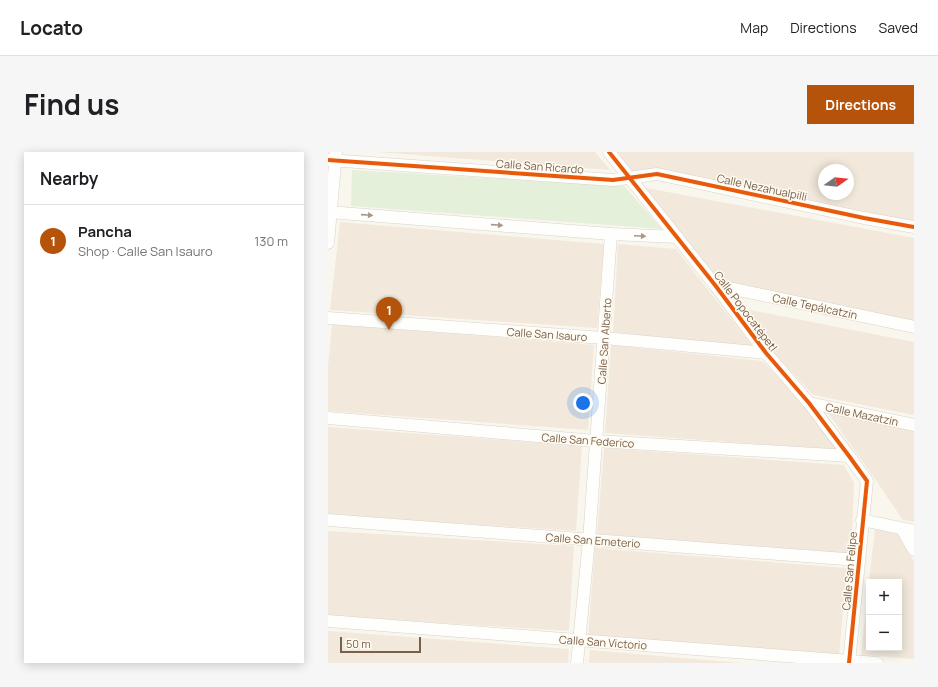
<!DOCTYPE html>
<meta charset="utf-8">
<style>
body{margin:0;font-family:Manrope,sans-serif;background:#f6f6f6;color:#202124}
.controls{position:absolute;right:12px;bottom:12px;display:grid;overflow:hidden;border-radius:0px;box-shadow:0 2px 10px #0003}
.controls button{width:36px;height:36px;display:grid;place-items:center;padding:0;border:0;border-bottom:1px solid #e0e0e0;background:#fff;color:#202124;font:20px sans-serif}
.compass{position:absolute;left:490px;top:12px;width:36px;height:36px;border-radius:50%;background:#fff;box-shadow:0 2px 10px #0003;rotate:76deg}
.scale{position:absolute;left:12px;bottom:10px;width:81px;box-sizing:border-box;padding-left:4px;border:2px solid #79604c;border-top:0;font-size:11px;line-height:14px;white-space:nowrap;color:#79604c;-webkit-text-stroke:3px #fffbf1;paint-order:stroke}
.you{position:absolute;left:255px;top:251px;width:14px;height:14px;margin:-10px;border:3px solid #fff;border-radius:50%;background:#1a73e8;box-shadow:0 0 0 6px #1a73e833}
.badge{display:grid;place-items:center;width:26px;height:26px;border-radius:50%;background:#b45309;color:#fff;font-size:13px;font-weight:700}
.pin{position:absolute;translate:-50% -33px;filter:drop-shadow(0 1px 2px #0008)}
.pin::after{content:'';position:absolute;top:21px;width:14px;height:12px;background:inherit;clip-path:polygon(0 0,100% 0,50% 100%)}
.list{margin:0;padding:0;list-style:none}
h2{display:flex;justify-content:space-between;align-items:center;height:52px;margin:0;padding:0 16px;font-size:17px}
h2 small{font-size:13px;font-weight:400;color:#757577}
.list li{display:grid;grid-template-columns:26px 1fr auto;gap:12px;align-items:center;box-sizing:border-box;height:72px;padding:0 16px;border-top:1px solid #e0e0e0}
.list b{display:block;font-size:15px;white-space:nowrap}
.list p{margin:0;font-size:13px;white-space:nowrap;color:#757577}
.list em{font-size:13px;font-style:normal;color:#757577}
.map{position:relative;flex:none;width:586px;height:511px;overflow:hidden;border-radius:0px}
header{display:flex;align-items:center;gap:24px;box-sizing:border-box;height:56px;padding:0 20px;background:#fff;border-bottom:1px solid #e0e0e0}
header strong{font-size:19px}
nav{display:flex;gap:22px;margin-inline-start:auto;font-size:14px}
.intro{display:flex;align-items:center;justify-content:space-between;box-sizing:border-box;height:96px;padding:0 24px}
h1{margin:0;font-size:28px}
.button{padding:10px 18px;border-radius:0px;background:#b45309;color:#fff;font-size:14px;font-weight:700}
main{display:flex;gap:24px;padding:0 24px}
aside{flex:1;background:#fff;border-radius:0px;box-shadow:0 2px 10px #0003}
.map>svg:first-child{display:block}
.residential{fill:#f2e9dc;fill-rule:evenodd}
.green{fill:#e4f0d9}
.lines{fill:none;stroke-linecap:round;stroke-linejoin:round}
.minor-casing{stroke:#d8d3cc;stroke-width:13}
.minor{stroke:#fefefc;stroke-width:12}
.cycleway-casing{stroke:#fffbf1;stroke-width:6}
.cycleway{stroke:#e8590c;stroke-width:4}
.oneway{fill:#a8978a}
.labels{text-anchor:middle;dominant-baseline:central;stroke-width:3;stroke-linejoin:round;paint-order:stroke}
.street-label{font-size:11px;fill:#79604c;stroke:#fffbf1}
</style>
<header>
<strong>Locato</strong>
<nav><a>Map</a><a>Directions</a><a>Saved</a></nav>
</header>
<div class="intro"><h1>Find us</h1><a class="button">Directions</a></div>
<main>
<aside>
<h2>Nearby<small></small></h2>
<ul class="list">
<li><span class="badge">1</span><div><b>Pancha</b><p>Shop · Calle San Isauro</p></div><em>130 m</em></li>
</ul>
</aside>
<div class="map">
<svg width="586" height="511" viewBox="0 0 586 511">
<rect width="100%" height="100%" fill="#f9f6ee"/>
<g class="residential">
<polygon points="49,0 267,0 282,18"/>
<path d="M287,0H586V73L306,22ZM496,18H520V42H496Z"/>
<polygon points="313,35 586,86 586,179 398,142"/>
<polygon points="12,70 276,92 269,176 2,158"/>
<polygon points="290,92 348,97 426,196 285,180"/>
<polygon points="412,156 586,190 586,263 485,243 441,196"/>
<polygon points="4,172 266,193 260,278 0,259 0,214"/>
<polygon points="283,193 434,209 478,251 511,298 277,281"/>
<polygon points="500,261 586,278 586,370 575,368 545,324"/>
<polygon points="0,275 254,294 248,379 0,363"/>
<polygon points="276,296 516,313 526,331 523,402 269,382"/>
<path d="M547,377L570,382L586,410V507L533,503ZM541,430H571V496H541Z"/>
<polygon points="0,379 246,394 241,479 0,464"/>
<polygon points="267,396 519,416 511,503 260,485"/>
<polygon points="0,479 241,497 240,511 0,511"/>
<polygon points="262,498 413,511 261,511"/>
</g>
<polygon class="green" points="24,18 296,34 334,77 23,54"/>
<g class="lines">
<defs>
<g id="minor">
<polyline points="281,0 387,133 438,201 481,251 521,304 539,329 521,511"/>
<polyline points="0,8 285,28 329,22 536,66 586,75"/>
<polyline points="0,60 283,82 349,85"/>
<polyline points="0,91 8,0"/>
<polyline points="387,133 586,175"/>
<polyline points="0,166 276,186 438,201"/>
<polyline points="481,251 586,273"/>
<polyline points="0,266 268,289 521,304"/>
<polyline points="0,368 530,408"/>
<polyline points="534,368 586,379"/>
<polyline points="574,377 586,398"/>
<polyline points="0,469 549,511"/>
<polyline points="249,511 261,388 283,82"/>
</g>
</defs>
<use href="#minor" class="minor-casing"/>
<use href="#minor" class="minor"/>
<defs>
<g id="cycleway">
<polyline points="281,0 387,133 438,201 481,251 521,304 539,329 521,511"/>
<polyline points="0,8 285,28 329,22 536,66 586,75"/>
</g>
</defs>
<use href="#cycleway" class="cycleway-casing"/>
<use href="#cycleway" class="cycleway"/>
</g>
<defs><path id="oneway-solid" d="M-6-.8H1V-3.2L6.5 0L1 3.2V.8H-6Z"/></defs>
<g class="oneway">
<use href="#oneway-solid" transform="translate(39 63) rotate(4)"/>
<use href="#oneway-solid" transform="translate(169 73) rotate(4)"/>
<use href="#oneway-solid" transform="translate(312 84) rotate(3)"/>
</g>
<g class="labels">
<g class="street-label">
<text transform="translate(212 14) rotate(4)">Calle San Ricardo</text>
<text transform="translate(434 35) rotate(12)">Calle Nezahualpilli</text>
<text transform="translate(487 154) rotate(12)">Calle Tepálcatzin</text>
<text transform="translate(418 159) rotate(53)">Calle Popocatépetl</text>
<text transform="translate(219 182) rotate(4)">Calle San Isauro</text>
<text transform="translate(276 189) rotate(-86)">Calle San Alberto</text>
<text transform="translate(534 262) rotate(12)">Calle Mazatzin</text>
<text transform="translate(260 288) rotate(4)">Calle San Federico</text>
<text transform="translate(265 388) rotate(4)">Calle San Emeterio</text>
<text transform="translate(521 419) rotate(-85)">Calle San Felipe</text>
<text transform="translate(275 490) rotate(4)">Calle San Victorio</text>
</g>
</g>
</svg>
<div class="controls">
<button>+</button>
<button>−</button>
</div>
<svg class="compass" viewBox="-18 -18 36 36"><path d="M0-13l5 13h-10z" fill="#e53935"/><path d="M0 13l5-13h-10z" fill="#757577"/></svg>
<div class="scale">50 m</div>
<div class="you"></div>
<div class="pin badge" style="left:61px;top:178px">1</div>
</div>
</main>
